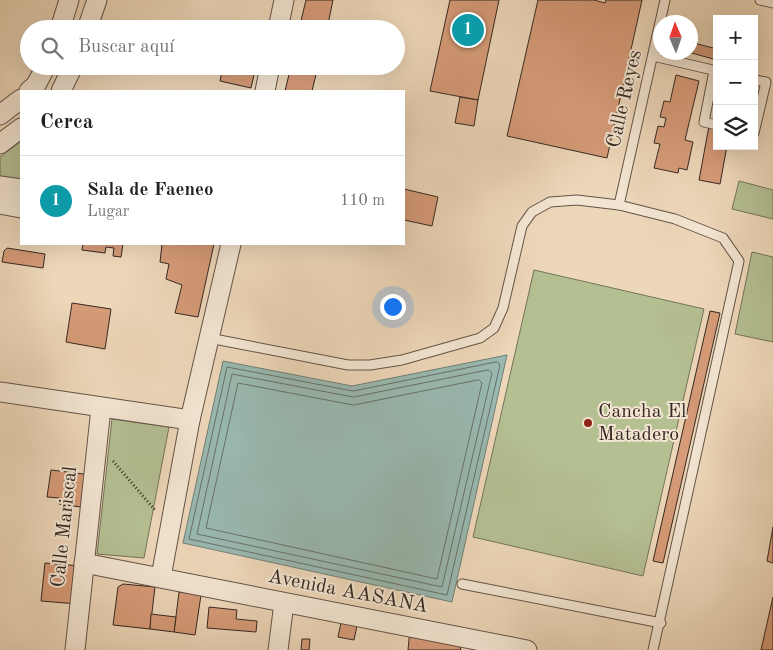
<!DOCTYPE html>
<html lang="es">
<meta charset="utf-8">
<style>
body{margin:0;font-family:"Old Standard TT",serif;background:#f2f2f2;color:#202124}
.controls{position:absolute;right:15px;top:15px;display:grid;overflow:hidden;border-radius:0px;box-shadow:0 5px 20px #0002}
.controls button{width:45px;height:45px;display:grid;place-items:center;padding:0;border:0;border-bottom:1px solid #e0e0e0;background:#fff;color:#202124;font:25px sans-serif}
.compass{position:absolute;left:653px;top:15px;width:45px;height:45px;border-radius:50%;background:#fff;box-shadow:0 5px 20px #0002;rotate:358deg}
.you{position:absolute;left:392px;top:306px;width:18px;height:18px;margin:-12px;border:4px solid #fff;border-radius:50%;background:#1a73e8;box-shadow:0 0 0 8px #1a73e833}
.badge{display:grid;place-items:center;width:32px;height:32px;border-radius:50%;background:#8f2418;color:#fff;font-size:16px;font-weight:700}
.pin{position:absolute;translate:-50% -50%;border:2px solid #fff;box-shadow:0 1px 5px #0006}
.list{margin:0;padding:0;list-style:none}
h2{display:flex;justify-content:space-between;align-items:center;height:65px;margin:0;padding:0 20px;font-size:21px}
h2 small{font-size:16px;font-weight:400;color:#757577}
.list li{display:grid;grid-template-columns:32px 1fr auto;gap:15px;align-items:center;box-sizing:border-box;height:90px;padding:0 20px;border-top:1px solid #e0e0e0}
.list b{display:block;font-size:19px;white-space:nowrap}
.list p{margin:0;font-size:16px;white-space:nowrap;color:#757577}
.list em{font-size:16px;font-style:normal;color:#757577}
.icon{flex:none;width:28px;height:28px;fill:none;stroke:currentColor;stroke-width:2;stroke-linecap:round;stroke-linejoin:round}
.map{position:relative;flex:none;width:773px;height:650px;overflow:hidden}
.search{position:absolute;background:#fff;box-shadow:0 5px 20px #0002;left:20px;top:20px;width:385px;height:55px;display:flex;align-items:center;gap:12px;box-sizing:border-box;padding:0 18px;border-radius:28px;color:#757577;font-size:19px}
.panel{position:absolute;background:#fff;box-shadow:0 5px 20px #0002;left:20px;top:90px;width:385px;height:155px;border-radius:0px}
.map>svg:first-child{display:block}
.green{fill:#b4bf92;stroke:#74745a}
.water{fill:#99b9b1;stroke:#717f78}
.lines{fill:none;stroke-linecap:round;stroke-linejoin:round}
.shore{stroke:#67716a;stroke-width:1}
.building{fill:#d69b78;stroke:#352923}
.lane-casing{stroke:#635448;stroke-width:11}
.street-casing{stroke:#635448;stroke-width:21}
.path{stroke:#352923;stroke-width:3;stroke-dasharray:1 2.5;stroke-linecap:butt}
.lane{stroke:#f3e5d2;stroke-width:9}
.street{stroke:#f3e5d2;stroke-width:19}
.poi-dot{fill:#8f2418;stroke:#f3e5d2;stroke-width:2}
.labels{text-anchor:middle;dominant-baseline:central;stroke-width:4;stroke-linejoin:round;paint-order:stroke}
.street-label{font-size:20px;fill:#352923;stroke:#f3e5d2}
.poi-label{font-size:20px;fill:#352923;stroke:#f3e5d2;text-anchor:start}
</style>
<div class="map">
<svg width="773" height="650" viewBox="0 0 773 650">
<rect width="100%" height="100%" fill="#edd7b9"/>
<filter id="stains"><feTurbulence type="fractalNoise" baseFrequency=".004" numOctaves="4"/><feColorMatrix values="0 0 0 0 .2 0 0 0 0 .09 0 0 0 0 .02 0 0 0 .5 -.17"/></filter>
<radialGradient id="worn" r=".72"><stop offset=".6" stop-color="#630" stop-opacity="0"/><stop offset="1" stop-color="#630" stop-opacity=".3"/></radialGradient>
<g class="green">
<polygon points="21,141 21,181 0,178 0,157"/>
<polygon points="739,181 773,190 773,219 732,209"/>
<polygon points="752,252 773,257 773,342 735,334"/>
<polygon points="534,270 704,309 643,576 473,537"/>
<polygon points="112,419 169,427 144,558 97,554"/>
</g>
<polygon class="water" points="507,355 452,602 183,543 223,361 352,386"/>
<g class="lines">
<g class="shore">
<polygon points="497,362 500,365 447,595 189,539 227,367 353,391"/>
<polygon points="489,370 492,373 442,587 197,534 232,374 353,397"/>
<polygon points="479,380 482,383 437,579 206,528 238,383 353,405"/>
</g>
</g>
<g class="building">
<polygon points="306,0 333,0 327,29 299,29"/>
<polygon points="450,0 499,0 478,100 430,91"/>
<polygon points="538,0 594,0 605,3 606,0 642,0 607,158 507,136"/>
<polygon points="690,42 717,49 717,60 688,52 690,52"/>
<polygon points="227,66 256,66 251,88 220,81 223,67"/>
<polygon points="291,66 318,66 312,91 285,91"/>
<polygon points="676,75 699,81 685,140 693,142 687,170 679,168 678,173 654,168 660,144 654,143 658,126 664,127 666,118 660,117 664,101 670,102"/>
<polygon points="460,97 478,100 474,126 455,123"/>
<polygon points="709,126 717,127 717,146 727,146 720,184 699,180"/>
<polygon points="404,189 438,197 432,226 404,220"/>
<polygon points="83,244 123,244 121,257 113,256 114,248 106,247 105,253 82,250"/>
<polygon points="162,244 214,244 198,317 175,313 182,285 166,279 169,264 160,262"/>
<polygon points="7,248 45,254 43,268 2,262 4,251"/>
<polygon points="72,303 111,309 105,349 66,342"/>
<polygon points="710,311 720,313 663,563 653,561"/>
<polygon points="51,470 92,475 88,508 59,504 60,498 47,497"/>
<polygon points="773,527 773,563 767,561"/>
<polygon points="45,563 81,566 78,604 41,601"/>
<polygon points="123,584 155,587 150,629 113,625 118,587"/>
<polygon points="179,592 201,595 195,635 174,632"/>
<polygon points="773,597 773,650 761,650"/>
<polygon points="209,607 237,610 236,619 257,621 256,632 207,628"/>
<polygon points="151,614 176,617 174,632 150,629"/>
<polygon points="342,618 358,621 354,640 338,637"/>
<polygon points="410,629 458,641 461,650 408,650"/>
<polygon points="302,639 310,639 309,650 301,650"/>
</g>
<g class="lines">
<defs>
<g id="lane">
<polyline points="760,0 773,3"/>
<polyline points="653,56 717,71"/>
<polyline points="714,71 704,122 717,125"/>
<polyline points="754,80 766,82 754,133"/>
<polyline points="619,205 665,0"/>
<polyline points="209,338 348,365 370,365 402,360 480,338 494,328 503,308 522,226 532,212 550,202 577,200 619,205 675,219 723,238 739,261 653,650"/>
<polyline points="462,584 661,623"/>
</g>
<g id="street">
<polyline points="60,29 69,0"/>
<polyline points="87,29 97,0"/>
<polyline points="278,29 284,0"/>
<polyline points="29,91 36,85 46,66"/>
<polyline points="61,91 73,66"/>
<polyline points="265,91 270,66"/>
<polyline points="0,115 21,99"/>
<polyline points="0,144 21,128"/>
<polyline points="0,186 21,189"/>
<polyline points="0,204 21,208"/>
<polyline points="0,392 190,420"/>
<polyline points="84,563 527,650"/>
<polyline points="161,577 190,420 231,244"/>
<polyline points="75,650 101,408"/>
<polyline points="278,650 284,603"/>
</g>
</defs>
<use href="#lane" class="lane-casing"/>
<use href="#street" class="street-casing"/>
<polyline class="path" points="113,461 155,510"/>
<use href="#lane" class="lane"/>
<use href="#street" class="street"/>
</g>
<circle class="poi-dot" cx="588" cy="423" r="5"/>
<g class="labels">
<g class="street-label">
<text transform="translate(625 99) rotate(-77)">Calle Reyes</text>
<text transform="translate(65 527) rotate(-84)">Calle Mariscal</text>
<text transform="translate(348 592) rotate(11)">Avenida AASANA</text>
</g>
<g class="poi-label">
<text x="598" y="412">Cancha El<tspan x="598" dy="23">Matadero</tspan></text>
</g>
</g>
<rect width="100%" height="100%" filter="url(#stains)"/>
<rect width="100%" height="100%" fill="url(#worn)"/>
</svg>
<div class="controls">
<button>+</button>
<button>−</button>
<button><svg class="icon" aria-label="layers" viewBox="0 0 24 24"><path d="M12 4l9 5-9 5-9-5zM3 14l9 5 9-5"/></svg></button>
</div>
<svg class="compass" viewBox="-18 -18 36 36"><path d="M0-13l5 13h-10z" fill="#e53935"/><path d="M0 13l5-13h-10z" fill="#757577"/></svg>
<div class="you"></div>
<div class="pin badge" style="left:468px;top:30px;background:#0f9aa8">1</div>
<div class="search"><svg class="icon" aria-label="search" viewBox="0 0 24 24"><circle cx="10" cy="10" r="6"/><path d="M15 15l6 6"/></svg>Buscar aquí</div>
<section class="panel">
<h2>Cerca<small></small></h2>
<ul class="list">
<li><span class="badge" style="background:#0f9aa8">1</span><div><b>Sala de Faeneo</b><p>Lugar</p></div><em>110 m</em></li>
</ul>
</section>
</div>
